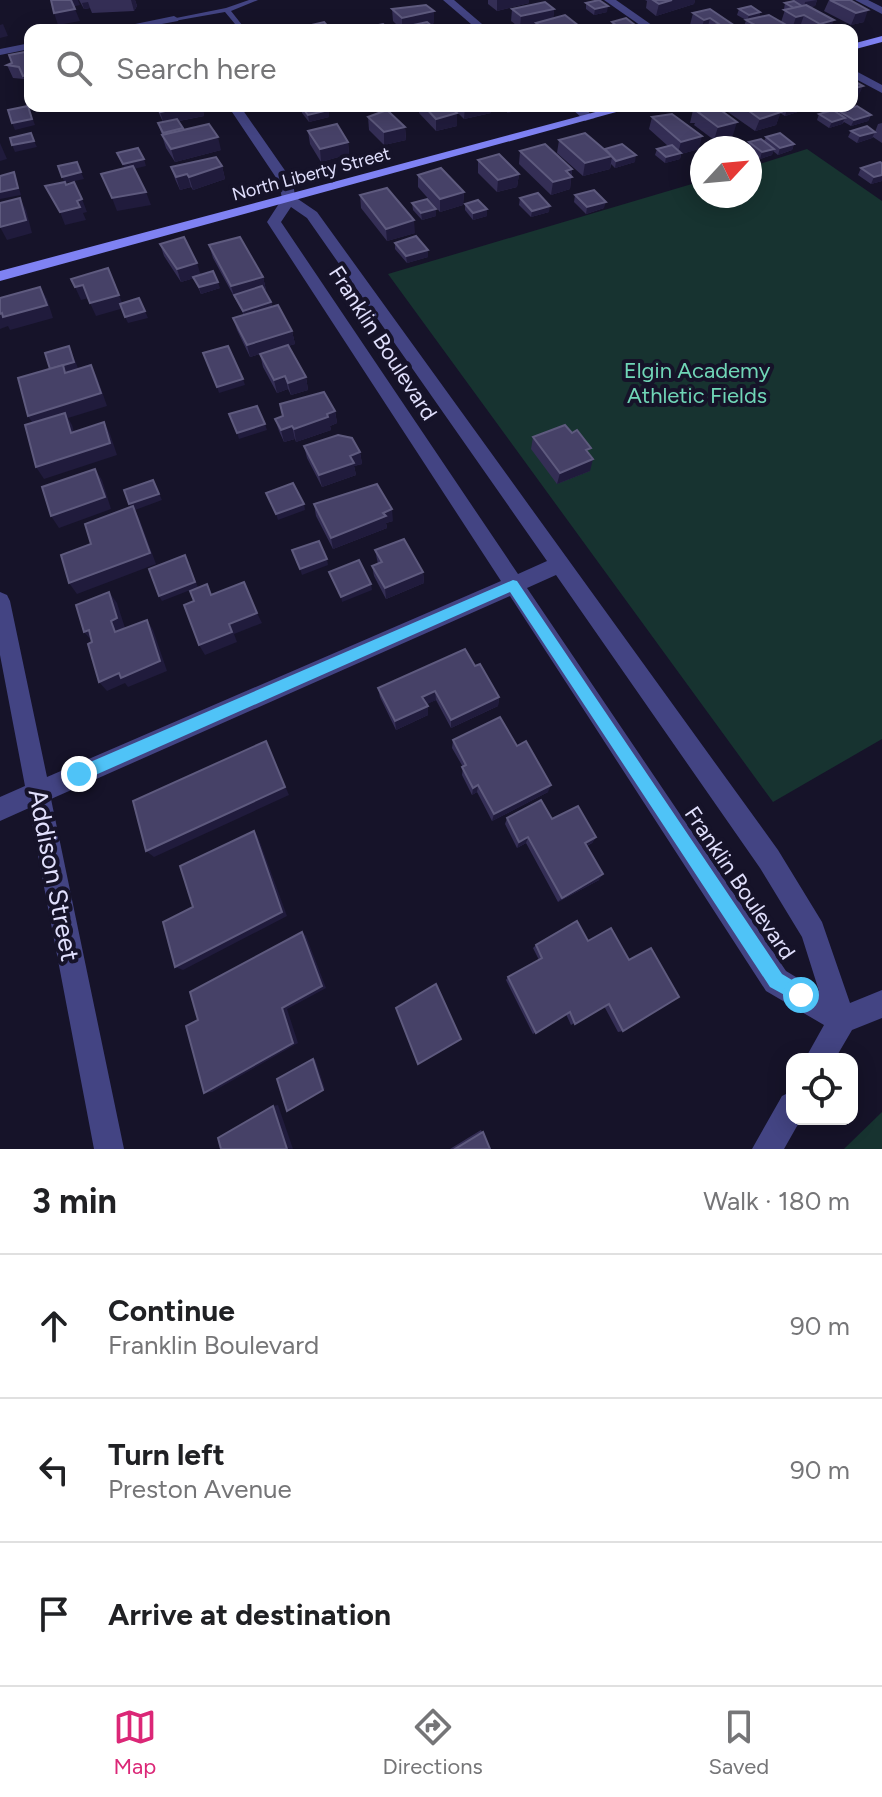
<!DOCTYPE html>
<meta charset="utf-8">
<style>
body{margin:0;font-family:Figtree,sans-serif;background:#f2f2f2;color:#202124}
.controls{position:absolute;right:24px;bottom:24px;display:grid;overflow:hidden;border-radius:16px;box-shadow:0 4px 20px #0003}
.controls button{width:72px;height:72px;display:grid;place-items:center;padding:0;border:0;border-bottom:2px solid #e0e0e0;background:#fff;color:#202124;font:40px sans-serif}
.compass{position:absolute;left:690px;top:136px;width:72px;height:72px;border-radius:50%;background:#fff;box-shadow:0 4px 20px #0003;rotate:64deg}
.stop{position:absolute;width:24px;height:24px;margin:-18px;border:6px solid #4fc3f7;border-radius:50%;background:#fff}
.stop.end{background:#4fc3f7;border-color:#fff;box-shadow:0 2px 8px #0008}
.list{margin:0;padding:0;list-style:none}
h2{display:flex;justify-content:space-between;align-items:center;height:104px;margin:0;padding:0 32px;font-size:34px}
h2 small{font-size:26px;font-weight:400;color:#757577}
.list li{display:grid;grid-template-columns:52px 1fr auto;gap:24px;align-items:center;box-sizing:border-box;height:144px;padding:0 32px;border-top:2px solid #e0e0e0}
.list b{display:block;font-size:30px;white-space:nowrap}
.list p{margin:0;font-size:26px;white-space:nowrap;color:#757577}
.list em{font-size:26px;font-style:normal;color:#757577}
.icon{flex:none;width:44px;height:44px;fill:none;stroke:currentColor;stroke-width:2;stroke-linecap:round;stroke-linejoin:round}
.map{position:relative;flex:none;width:882px;height:1149px;overflow:hidden}
.search{position:absolute;background:#fff;box-shadow:0 4px 20px #0003;left:24px;right:24px;top:24px;height:88px;display:flex;align-items:center;gap:20px;box-sizing:border-box;padding:0 28px;border-radius:16px;color:#757577;font-size:30px}
.sheet{height:536px;background:#fff}
nav{display:flex;justify-content:space-around;align-items:center;box-sizing:border-box;height:112px;border-top:2px solid #e0e0e0;background:#fff;font-size:22px;color:#757577}
nav a{display:grid;justify-items:center;gap:4px}
nav .on{color:#db2777}
.map>svg:first-child{display:block}
.green{fill:#173330}
.lines{fill:none;stroke-linecap:round;stroke-linejoin:round}
.service{fill:#434483;fill-rule:evenodd}
.minor{fill:#434483;fill-rule:evenodd}
.secondary{fill:#7f82f3;fill-rule:evenodd}
.wall{fill:#342e55}
.shaded-wall{fill:#201b3c}
.building{fill:#464167;stroke:#5e5a7e;stroke-width:2}
.route{fill:#4fc3f7}
.labels{text-anchor:middle;dominant-baseline:central;stroke-width:8;stroke-linejoin:round;paint-order:stroke}
.far-street-label{font-size:18px;fill:#e0dffc;stroke:#161329}
.street-label{font-size:22px;fill:#e0dffc;stroke:#161329}
.park-label{font-size:22px;fill:#70d6b7;stroke:#161329}
.near-street-label{font-size:26px;fill:#e0dffc;stroke:#161329}
</style>
<div class="map">
<svg width="882" height="1149" viewBox="0 0 882 1149">
<rect width="100%" height="100%" fill="#161329"/>
<g class="green">
<polygon points="807,149 882,201 882,739 773,802 388,274 702,181 702,196 750,196 750,167"/>
<polygon points="882,1112 882,1149 844,1149 846,1147"/>
</g>
<g class="lines">
<polygon class="service" points="249,0 258,0 231,11 246,30 240,30 225,12 174,21 171,19 226,8"/>
<g class="minor">
<polygon points="443,0 454,0 489,30 478,30"/>
<polygon points="604,0 616,0 659,30 647,30"/>
<polygon points="855,0 868,0 882,7 882,14"/>
<polygon points="174,16 179,19 178,21 129,30 106,30"/>
<polygon points="30,43 30,49 0,55 0,49"/>
<polygon points="852,69 882,85 882,93 852,77"/>
<path d="M228,106H240L293,182L295,197L317,212L778,850L822,922L850,1003L882,990V1018L852,1030L835,1059H805L824,1025L766,991L510,596L51,799L124,1149H94L29,808L0,821V797L25,786L0,655V592L7,595L10,601L47,777L501,581L267,222L282,199L279,182ZM291,207L307,218L547,561L518,574L281,222ZM556,575L760,868L802,937L819,991L786,971L527,588Z"/>
<polygon points="569,106 582,106 595,118 585,121"/>
<polygon points="792,1091 792,1119 801,1119 784,1149 752,1149 782,1096"/>
</g>
<g class="secondary">
<polygon points="882,36 882,42 852,50 852,44"/>
<polygon points="618,106 638,106 0,281 0,271"/>
</g>
</g>
<g class="wall">
<polygon points="79,0 135,0 137,6 134,11 92,13 90,8 84,9"/>
<polygon points="488,0 529,0 529,3 497,11 488,4"/>
<polygon points="645,0 695,0 694,4 656,16 646,8 647,1"/>
<polygon points="794,0 817,0 815,6 810,7 830,30 805,30 800,27 792,29 787,26 786,30 743,30 746,20 737,15 739,9 760,12 759,17 781,22 785,10 784,9 785,3"/>
<polygon points="829,0 850,0 864,22 851,25 824,11"/>
<polygon points="586,3 607,12 594,15 586,9"/>
<polygon points="392,9 434,23 430,25 433,27 452,30 413,30 413,28 402,30 393,21"/>
<polygon points="512,9 554,9 553,19 579,26 579,30 535,30 536,25 520,28 511,21"/>
<polygon points="693,13 741,30 698,30 690,25"/>
<polygon points="612,22 635,30 642,30 614,30 611,28"/>
<polygon points="30,51 30,88 28,89 24,79 13,78 7,65"/>
<polygon points="152,106 202,106 204,116 179,121 183,130 221,150 175,162 166,148 158,123 163,122 157,109 154,109"/>
<polygon points="301,106 329,117 309,122 302,113"/>
<polygon points="419,106 450,106 457,113 457,126 436,131 419,113"/>
<polygon points="454,106 491,106 491,113 464,119 454,109"/>
<polygon points="501,106 528,106 508,113"/>
<polygon points="708,106 733,135 714,140 694,125 695,123 690,123 693,110"/>
<polygon points="726,106 808,106 807,109 785,116 780,113 776,125 755,131 725,110"/>
<polygon points="839,111 871,115 868,121 851,126 844,122 842,124 829,128 817,120 819,114 838,113"/>
<polygon points="368,117 405,127 406,140 384,145 369,130"/>
<polygon points="652,117 699,149 681,154 680,159 665,163 655,155 657,149 668,146 649,129"/>
<polygon points="882,123 882,143 873,137 872,138 857,143 848,137 851,131 875,132 878,124"/>
<polygon points="308,131 348,142 349,154 321,162 310,144"/>
<polygon points="766,137 794,144 792,150 778,155 773,151 772,155 760,159 750,151 750,148 747,148 749,142 764,141"/>
<polygon points="559,140 605,149 635,162 615,168 611,164 610,169 583,176 557,153"/>
<polygon points="520,151 572,169 570,189 551,195 519,164"/>
<polygon points="478,160 519,174 517,187 497,192 478,173"/>
<polygon points="882,163 882,181 871,184 858,175 861,168"/>
<polygon points="222,166 225,179 193,190 191,187 180,190 175,179 171,167"/>
<polygon points="418,175 464,192 463,205 440,212 418,187"/>
<polygon points="360,195 415,233 387,241 361,208"/>
<polygon points="575,195 604,208 586,214 574,202"/>
<polygon points="520,198 549,212 531,217 519,205"/>
<polygon points="412,203 436,216 422,220 413,210"/>
<polygon points="465,204 487,209 487,216 473,220 465,210"/>
<polygon points="395,243 428,250 428,257 407,263 395,249"/>
<polygon points="160,244 201,274 220,288 201,294 194,278 181,282 164,256"/>
<polygon points="209,245 263,277 266,290 264,290 271,302 272,306 292,331 295,344 288,346 306,377 308,390 291,395 288,389 277,393 263,367 260,354 250,357 237,330 233,318 244,315 213,258"/>
<polygon points="335,411 337,423 330,426 331,430 296,442 295,439 284,442 279,431 275,419"/>
<polygon points="533,437 590,471 557,484 531,449"/>
<polygon points="304,446 360,452 362,464 354,466 356,475 322,487 307,458"/>
<polygon points="314,504 393,521 386,523 387,528 333,549 316,516"/>
<polygon points="375,550 423,572 424,583 386,599 374,576 372,566 378,564"/>
<polygon points="475,666 499,697 498,706 451,728 436,700 426,704 428,715 396,730 380,697 378,688"/>
<polygon points="453,740 517,746 548,792 492,821 477,792 472,795 462,775 463,767 452,748"/>
<polygon points="507,818 552,819 596,837 592,843 587,846 599,880 558,902 526,843 517,848 505,824"/>
<polygon points="588,941 629,960 623,1031 618,1032 604,1006 571,1025 566,1014 533,1034 506,980 508,977 539,960 533,948 536,945"/>
<polygon points="481,1130 490,1149 450,1149"/>
</g>
<g class="shaded-wall">
<polygon points="70,0 78,0 80,5 72,7"/>
<polygon points="131,0 135,0 137,6 134,11"/>
<polygon points="497,0 529,0 529,3 497,11"/>
<polygon points="672,0 695,0 694,4 656,16 659,4"/>
<polygon points="817,0 815,6 804,8 805,2"/>
<polygon points="88,2 90,8 84,9 82,3"/>
<polygon points="608,6 607,12 594,15 595,9"/>
<polygon points="75,9 80,21 58,25 54,13"/>
<polygon points="554,9 553,21 520,28 521,16"/>
<polygon points="868,10 864,22 851,25 856,13"/>
<polygon points="434,11 434,23 424,26 413,25 413,28 402,30 402,18"/>
<polygon points="760,12 759,18 747,21 749,15"/>
<polygon points="804,15 800,27 792,29 796,17"/>
<polygon points="710,18 707,30 701,30 704,20"/>
<polygon points="834,20 830,30 817,30 820,24"/>
<polygon points="3,24 8,36 0,38 0,25"/>
<polygon points="635,25 635,30 621,30 621,29"/>
<polygon points="579,26 579,30 561,30"/>
<polygon points="30,74 30,88 28,89 23,76"/>
<polygon points="863,86 857,99 852,100 852,89"/>
<polygon points="28,106 35,125 15,130 12,123"/>
<polygon points="188,106 202,106 204,116 164,124 160,112"/>
<polygon points="370,106 384,106 384,108 370,111"/>
<polygon points="465,106 491,106 491,113 464,119"/>
<polygon points="509,106 528,106 508,113"/>
<polygon points="788,106 808,106 807,109 785,116"/>
<polygon points="329,110 329,117 309,122 308,115"/>
<polygon points="781,112 776,125 755,131 760,119"/>
<polygon points="457,113 457,126 436,131 436,119"/>
<polygon points="871,115 868,121 851,126 854,120"/>
<polygon points="845,118 842,124 829,128 832,122"/>
<polygon points="737,122 733,135 714,140 718,127"/>
<polygon points="405,127 406,140 384,145 384,132"/>
<polygon points="875,132 872,138 857,143 860,136"/>
<polygon points="702,136 699,149 681,154 680,159 665,163 666,157 678,153 681,142"/>
<polygon points="218,137 221,150 175,162 171,149"/>
<polygon points="34,141 37,147 15,152 12,145"/>
<polygon points="348,142 349,154 321,162 320,149"/>
<polygon points="0,143 7,159 0,161"/>
<polygon points="794,144 792,150 778,155 780,148"/>
<polygon points="774,149 772,155 760,159 762,152"/>
<polygon points="636,155 635,162 615,168 616,161"/>
<polygon points="612,156 610,169 583,176 585,163"/>
<polygon points="144,159 146,166 125,171 123,164"/>
<polygon points="222,166 225,179 193,190 189,177"/>
<polygon points="572,169 570,189 551,195 553,182 566,171"/>
<polygon points="14,172 21,195 0,199 0,192"/>
<polygon points="81,172 84,179 65,183 62,177"/>
<polygon points="187,174 191,187 180,190 176,177"/>
<polygon points="519,174 517,187 497,192 498,180"/>
<polygon points="882,175 882,181 871,184 874,177"/>
<polygon points="146,192 151,205 117,211 112,198"/>
<polygon points="464,192 463,205 440,212 440,199"/>
<polygon points="20,198 26,210 32,233 7,240 0,227"/>
<polygon points="82,199 87,212 83,213 86,220 65,225 60,212 77,201"/>
<polygon points="606,202 604,208 586,214 587,207"/>
<polygon points="550,206 549,212 531,217 532,211"/>
<polygon points="436,209 436,216 422,220 421,213"/>
<polygon points="487,209 487,216 473,220 473,213"/>
<polygon points="414,220 415,233 387,241 386,229"/>
<polygon points="428,250 428,257 407,263 406,256"/>
<polygon points="197,263 201,276 181,282 177,269"/>
<polygon points="263,277 266,290 236,299 234,295 235,299 231,286"/>
<polygon points="218,282 220,288 201,294 199,287"/>
<polygon points="83,285 89,298 81,300 75,287"/>
<polygon points="40,287 47,299 53,318 10,330 8,326 0,329 0,314"/>
<polygon points="119,295 124,308 96,316 90,303"/>
<polygon points="271,302 273,309 245,317 243,311"/>
<polygon points="145,311 148,318 128,323 125,317"/>
<polygon points="292,331 295,344 250,357 247,345"/>
<polygon points="69,346 78,368 66,372 70,378 54,375"/>
<polygon points="91,365 97,377 107,406 68,418 72,425 78,445 36,428 28,416"/>
<polygon points="285,376 288,389 277,393 274,380"/>
<polygon points="306,377 308,390 291,395 288,383"/>
<polygon points="243,379 245,385 219,393 217,387"/>
<polygon points="335,411 337,423 330,426 331,430 296,442 294,429"/>
<polygon points="104,422 110,434 117,455 44,479 36,467"/>
<polygon points="265,424 267,430 239,439 237,433"/>
<polygon points="292,426 295,439 284,442 281,430"/>
<polygon points="360,452 362,464 354,466 356,475 322,487 319,475 350,456"/>
<polygon points="593,459 590,471 557,484 560,473"/>
<polygon points="95,469 102,480 111,509 59,528 51,516"/>
<polygon points="153,480 162,500 135,510 139,518 156,564 77,594 69,583 132,510 129,504"/>
<polygon points="304,504 305,510 278,520 276,514"/>
<polygon points="392,509 393,521 386,523 387,528 333,549 331,538"/>
<polygon points="327,559 328,565 302,575 300,569"/>
<polygon points="187,560 198,587 162,601 159,596"/>
<polygon points="423,572 424,583 386,599 385,588"/>
<polygon points="371,584 372,590 342,602 341,597"/>
<polygon points="109,592 117,603 125,628 115,632 111,621"/>
<polygon points="257,613 262,623 234,634 237,642 205,655 199,645 229,624"/>
<polygon points="147,620 153,630 167,671 128,687 125,683 107,691 99,682"/>
<polygon points="89,630 92,641 84,632"/>
<polygon points="435,691 436,700 423,706 422,697"/>
<polygon points="499,697 498,706 451,728 451,720"/>
<polygon points="428,706 428,715 396,730 395,721"/>
<polygon points="266,741 289,795 154,857 146,851"/>
<polygon points="478,785 477,792 472,795 473,788"/>
<polygon points="551,785 548,792 492,821 494,814"/>
<polygon points="254,831 258,837 287,916 183,970 175,967"/>
<polygon points="528,837 526,843 517,848 519,842"/>
<polygon points="596,837 592,843 581,848 585,843"/>
<polygon points="603,874 599,880 558,902 562,898"/>
<polygon points="302,932 306,936 326,988 287,1009 298,1043 212,1092 204,1093 282,1008"/>
<polygon points="313,1059 315,1059 325,1089 287,1111"/>
<polygon points="278,1105 293,1149 287,1149 273,1106"/>
</g>
<g class="building">
<polygon points="51,0 71,0 75,9 54,13"/>
<polygon points="599,0 608,6 595,9 586,3"/>
<polygon points="653,0 672,0 659,4"/>
<polygon points="830,0 850,0 868,10 856,13"/>
<polygon points="794,1 802,6 794,8 785,3"/>
<polygon points="545,2 554,9 521,16 512,9"/>
<polygon points="426,5 434,11 402,18 392,9"/>
<polygon points="806,5 834,20 820,24 804,15 796,17 784,10"/>
<polygon points="751,6 760,12 749,15 739,9"/>
<polygon points="710,9 741,30 718,30 717,29 720,28 715,25 719,24 710,18 704,20 693,13"/>
<polygon points="565,15 579,26 561,30 545,30 536,23"/>
<polygon points="769,15 788,26 774,30 764,30 746,20"/>
<polygon points="626,18 635,25 621,29 612,22"/>
<polygon points="324,22 330,29 311,30 307,26"/>
<polygon points="427,22 433,27 446,25 452,30 419,30 413,25"/>
<polygon points="383,24 389,30 372,30 368,27"/>
<polygon points="152,26 155,30 132,30"/>
<polygon points="250,28 264,28 266,30 242,30"/>
<polygon points="30,51 30,74 23,76 19,67 7,65 12,63 9,55"/>
<polygon points="852,80 863,86 852,89"/>
<polygon points="28,106 32,119 12,123 8,110"/>
<polygon points="157,106 188,106 160,112"/>
<polygon points="301,106 325,106 329,110 308,115"/>
<polygon points="424,106 450,106 457,113 436,119"/>
<polygon points="708,106 715,106 737,122 718,127 698,112 701,111 693,110"/>
<polygon points="742,106 771,106 781,112 760,119"/>
<polygon points="857,106 871,115 854,120 839,111"/>
<polygon points="387,110 405,127 384,132 368,117"/>
<polygon points="833,110 845,118 832,122 819,114"/>
<polygon points="672,114 702,136 681,142 652,117"/>
<polygon points="177,119 183,128 163,133 158,123"/>
<polygon points="209,124 218,137 171,149 162,135"/>
<polygon points="337,124 348,142 320,149 308,131"/>
<polygon points="867,126 875,132 860,136 851,131"/>
<polygon points="31,133 34,141 12,145 10,138"/>
<polygon points="585,133 612,156 585,163 559,140"/>
<polygon points="780,133 794,144 780,148 766,137"/>
<polygon points="761,139 774,149 762,152 749,142"/>
<polygon points="545,144 572,169 566,171 572,177 553,182 520,151"/>
<polygon points="622,144 636,155 616,161 605,149"/>
<polygon points="672,145 681,153 666,157 657,149"/>
<polygon points="138,148 144,159 123,164 117,153"/>
<polygon points="499,154 519,174 498,180 478,160"/>
<polygon points="216,157 222,166 189,177 187,174 176,177 171,167"/>
<polygon points="77,162 81,172 62,177 58,166"/>
<polygon points="880,162 882,163 882,175 874,177 861,168"/>
<polygon points="133,166 146,192 112,198 101,174"/>
<polygon points="441,168 464,192 440,199 418,175"/>
<polygon points="14,172 18,188 0,192 0,176"/>
<polygon points="65,182 66,185 74,182 82,199 77,201 80,207 60,212 45,186"/>
<polygon points="387,188 414,220 386,229 360,195"/>
<polygon points="594,190 606,202 587,207 575,195"/>
<polygon points="538,193 550,206 532,211 520,198"/>
<polygon points="20,198 26,220 0,227 0,203"/>
<polygon points="427,199 436,209 421,213 412,203"/>
<polygon points="478,200 487,209 473,213 465,204"/>
<polygon points="416,236 428,250 406,256 395,243"/>
<polygon points="184,237 197,263 177,269 160,244"/>
<polygon points="240,237 263,277 231,286 209,245"/>
<polygon points="108,268 119,295 90,303 83,285 75,287 71,279"/>
<polygon points="213,271 218,282 199,287 193,277"/>
<polygon points="262,286 271,302 243,311 234,295"/>
<polygon points="40,287 47,305 3,317 2,313 0,314 0,298"/>
<polygon points="139,298 145,311 125,317 120,304"/>
<polygon points="278,305 292,331 247,345 233,318"/>
<polygon points="288,345 306,377 288,383 285,376 274,380 260,354"/>
<polygon points="69,346 74,362 50,369 45,353"/>
<polygon points="228,346 243,379 217,387 203,353"/>
<polygon points="63,365 65,373 91,365 101,393 28,416 18,378"/>
<polygon points="324,392 335,411 327,414 328,417 294,429 292,426 281,430 275,419 283,416 280,404"/>
<polygon points="257,406 265,424 237,433 229,414"/>
<polygon points="65,413 71,433 104,422 110,443 36,467 25,425"/>
<polygon points="565,425 572,433 577,430 591,448 586,450 593,459 560,473 533,437"/>
<polygon points="338,435 352,438 360,452 350,456 354,463 319,475 304,446"/>
<polygon points="95,469 105,497 51,516 42,487"/>
<polygon points="153,480 159,494 129,504 124,490"/>
<polygon points="293,483 304,504 276,514 266,493"/>
<polygon points="377,484 392,509 383,513 386,516 331,538 314,504"/>
<polygon points="133,506 150,553 69,583 61,555 91,544 85,524"/>
<polygon points="404,539 423,572 385,588 372,566 382,562 375,550"/>
<polygon points="319,541 327,559 300,569 292,550"/>
<polygon points="185,555 195,582 159,596 149,569"/>
<polygon points="359,560 371,584 341,597 329,572"/>
<polygon points="244,582 257,613 229,624 232,632 199,645 184,605 194,601 190,591 207,584 211,595"/>
<polygon points="109,592 117,618 111,621 115,632 147,620 160,661 121,678 119,673 99,682 88,644 92,642 89,630 84,632 76,605"/>
<polygon points="465,649 475,666 480,664 499,697 451,720 435,691 422,697 428,706 395,721 378,688"/>
<polygon points="500,717 517,746 526,741 551,785 494,814 478,785 473,788 462,767 466,765 453,740"/>
<polygon points="266,741 285,787 146,851 133,801"/>
<polygon points="541,800 552,819 578,806 596,837 585,843 603,874 562,898 528,837 519,842 507,818"/>
<polygon points="254,831 282,912 175,967 163,922 193,907 180,866"/>
<polygon points="577,921 588,941 611,928 629,960 651,948 679,997 623,1031 609,1004 575,1024 570,1012 536,1033 508,977 542,958 536,945"/>
<polygon points="302,932 322,986 282,1008 293,1043 204,1093 186,1026 198,1020 190,992"/>
<polygon points="436,984 461,1039 418,1064 396,1008"/>
<polygon points="313,1059 323,1090 287,1111 277,1079"/>
<polygon points="273,1106 287,1149 221,1149 218,1138"/>
<polygon points="483,1132 490,1149 455,1149"/>
</g>
<polygon class="route" points="513,580 517,581 782,974 807,989 807,1002 801,1004 770,987 510,592 84,780 74,780 74,769"/>
<g class="labels">
<g class="far-street-label">
<text transform="translate(311 174) rotate(-15)">North Liberty Street</text>
</g>
<g class="street-label">
<text transform="translate(383 343) rotate(57)">Franklin Boulevard</text>
<text transform="translate(740 883) rotate(56)">Franklin Boulevard</text>
</g>
<g class="park-label">
<text x="697" y="370">Elgin Academy<tspan x="697" dy="25">Athletic Fields</tspan></text>
</g>
<g class="near-street-label">
<text transform="translate(54 875) rotate(79)">Addison Street</text>
</g>
</g>
</svg>
<div class="controls">
<button><svg class="icon" aria-label="locate" viewBox="0 0 24 24"><circle cx="12" cy="12" r="6"/><path d="M12 2v4M12 18v4M2 12h4M18 12h4"/></svg></button>
</div>
<svg class="compass" viewBox="-18 -18 36 36"><path d="M0-13l5 13h-10z" fill="#e53935"/><path d="M0 13l5-13h-10z" fill="#757577"/></svg>
<div class="stop" style="left:801px;top:995px"></div>
<div class="stop end" style="left:79px;top:774px"></div>
<div class="search"><svg class="icon" aria-label="search" viewBox="0 0 24 24"><circle cx="10" cy="10" r="6"/><path d="M15 15l6 6"/></svg>Search here</div>
</div>
<section class="sheet">
<h2>3 min<small>Walk · 180 m</small></h2>
<ul class="list">
<li><svg class="icon" aria-label="ahead" viewBox="0 0 24 24"><path d="M12 20V5M6 11l6-6 6 6"/></svg><div><b>Continue</b><p>Franklin Boulevard</p></div><em>90 m</em></li>
<li><svg class="icon" aria-label="left" viewBox="0 0 24 24"><path d="M17 20v-9H6M10 6l-5 5 5 5"/></svg><div><b>Turn left</b><p>Preston Avenue</p></div><em>90 m</em></li>
<li><svg class="icon" aria-label="arrive" viewBox="0 0 24 24"><path d="M6 21V4h12l-3 4 3 4H6"/></svg><div><b>Arrive at destination</b></div></li>
</ul>
</section>
<nav>
<a class="on"><svg class="icon" aria-label="map" viewBox="0 0 24 24"><path d="M3 6l6-2 6 2 6-2v14l-6 2-6-2-6 2zM9 4v14M15 6v14"/></svg>Map</a>
<a><svg class="icon" aria-label="directions" viewBox="0 0 24 24"><path d="M12 3l9 9-9 9-9-9zM9 14v-3h6M13 9l2 2-2 2"/></svg>Directions</a>
<a><svg class="icon" aria-label="saved" viewBox="0 0 24 24"><path d="M7 4h10v16l-5-4-5 4z"/></svg>Saved</a>
</nav>
